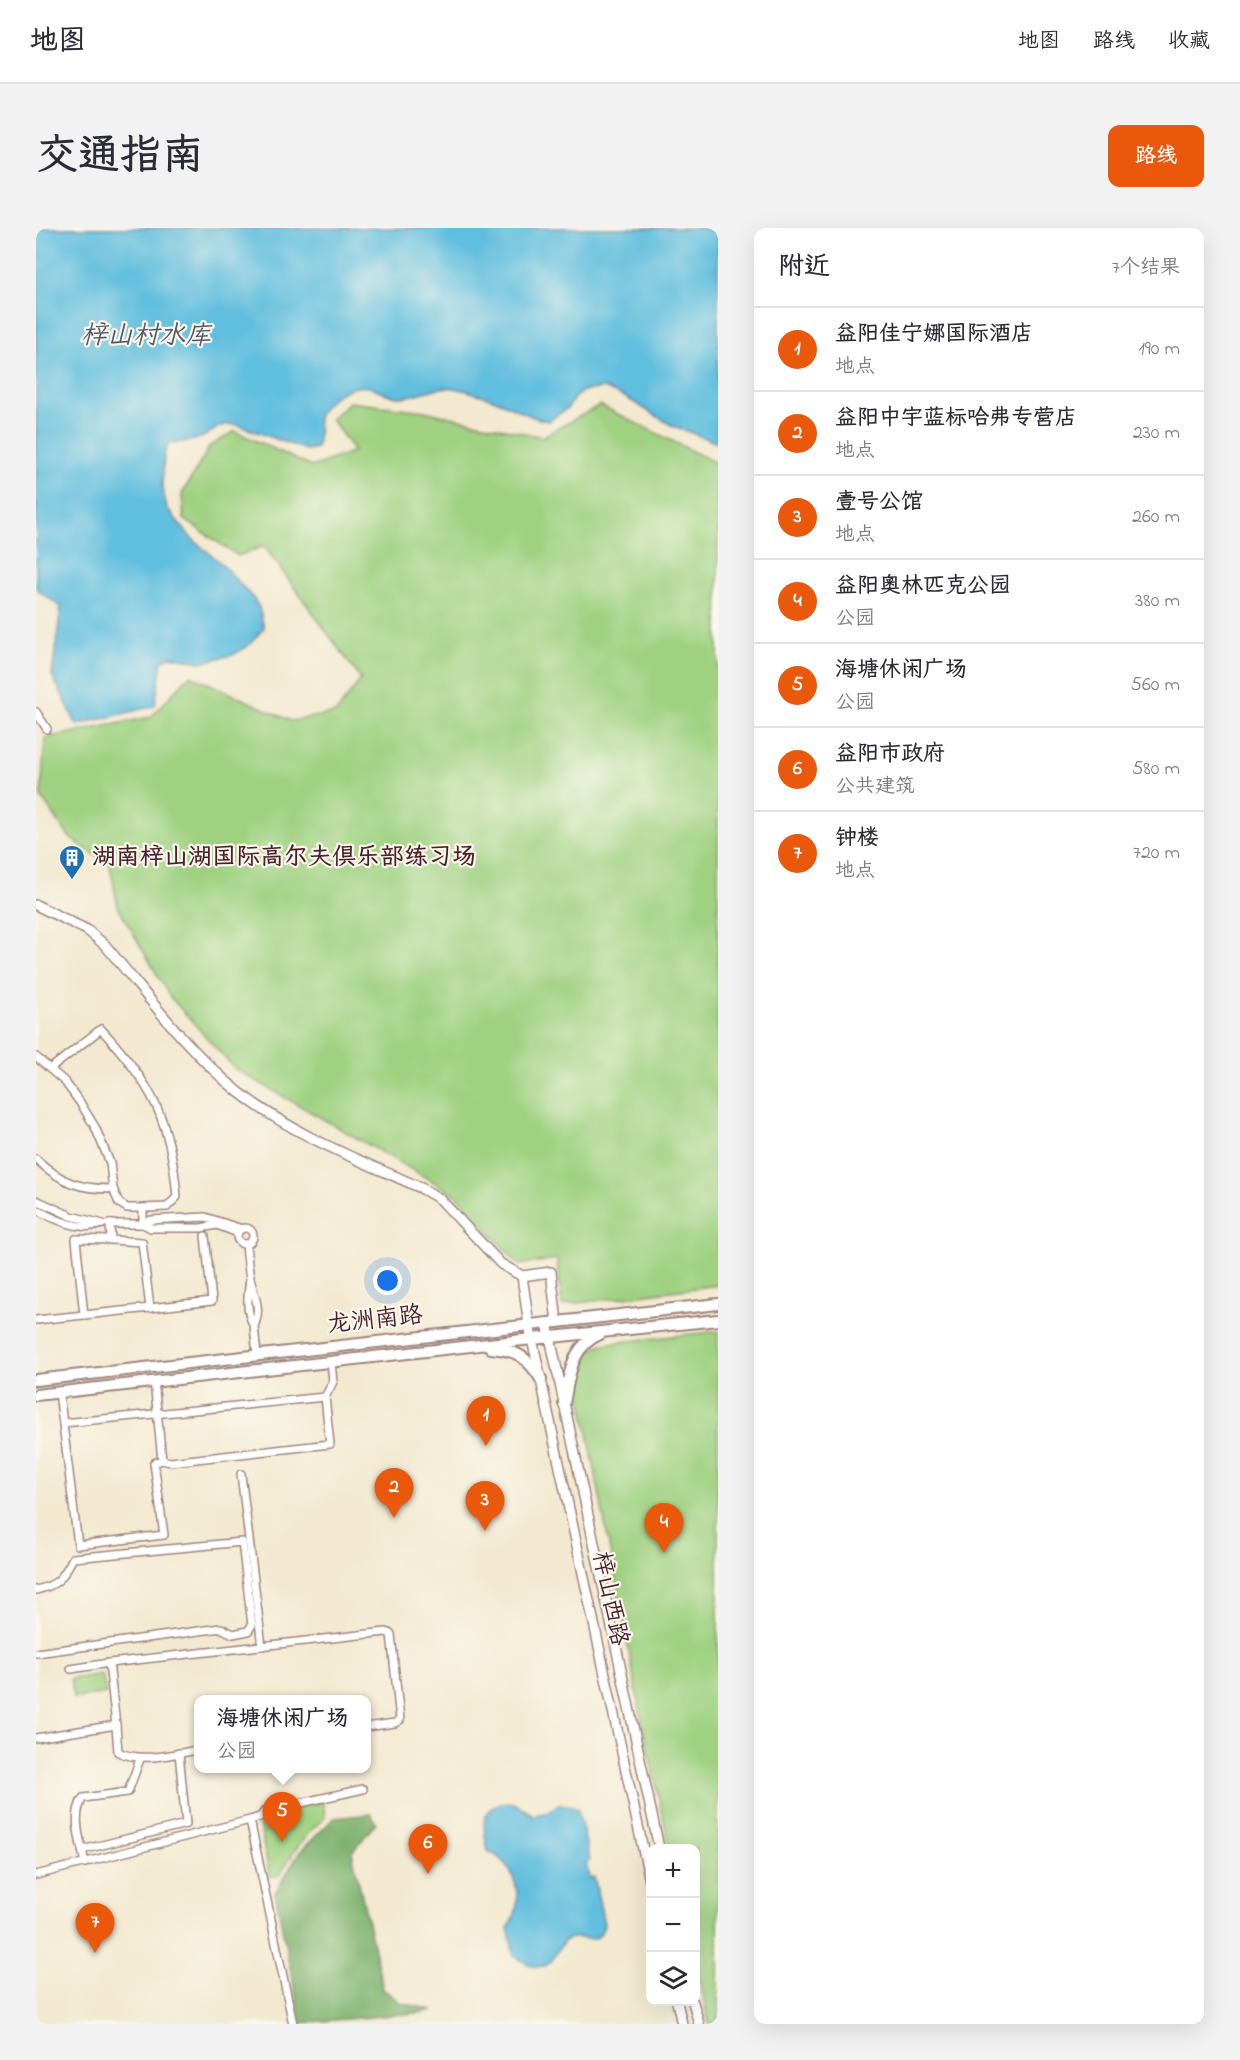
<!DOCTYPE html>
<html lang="zh">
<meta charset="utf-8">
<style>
body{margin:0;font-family:"Indie Flower","LXGW WenKai TC",sans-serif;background:#f2f2f3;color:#2b2b33}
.controls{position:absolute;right:18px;bottom:18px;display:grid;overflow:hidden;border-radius:12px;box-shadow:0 6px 24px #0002}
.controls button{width:54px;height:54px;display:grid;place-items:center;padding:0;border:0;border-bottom:2px solid #e1e1e2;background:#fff;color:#2b2b33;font:30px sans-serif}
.you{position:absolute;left:352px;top:1053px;width:21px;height:21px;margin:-15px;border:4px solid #fff;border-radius:50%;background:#1a73e8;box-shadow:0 0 0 9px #1a73e833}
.badge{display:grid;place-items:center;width:39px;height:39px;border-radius:50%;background:#ea580c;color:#fff;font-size:20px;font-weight:700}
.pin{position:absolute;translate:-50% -50px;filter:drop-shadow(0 2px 3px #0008)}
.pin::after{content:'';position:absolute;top:32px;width:21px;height:18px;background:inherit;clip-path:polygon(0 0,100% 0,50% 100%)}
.popup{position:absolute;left:158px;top:1467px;width:177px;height:78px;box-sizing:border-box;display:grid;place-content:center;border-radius:12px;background:#fff;filter:drop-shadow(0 2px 4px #0005);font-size:20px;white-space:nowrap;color:#7c7c81}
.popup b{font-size:22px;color:#2b2b33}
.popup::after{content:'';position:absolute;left:50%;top:100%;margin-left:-12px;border:12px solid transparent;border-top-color:#fff}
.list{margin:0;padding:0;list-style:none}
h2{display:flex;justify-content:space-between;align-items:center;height:78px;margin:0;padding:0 24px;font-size:26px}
h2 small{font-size:20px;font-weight:400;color:#7c7c81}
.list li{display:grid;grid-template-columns:39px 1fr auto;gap:18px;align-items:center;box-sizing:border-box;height:84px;padding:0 24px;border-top:2px solid #e1e1e2}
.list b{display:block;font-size:22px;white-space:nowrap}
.list p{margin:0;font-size:20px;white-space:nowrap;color:#7c7c81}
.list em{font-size:20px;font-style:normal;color:#7c7c81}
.icon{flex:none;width:33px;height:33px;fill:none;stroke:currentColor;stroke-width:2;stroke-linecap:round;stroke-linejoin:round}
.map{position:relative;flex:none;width:682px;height:1796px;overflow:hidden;border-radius:12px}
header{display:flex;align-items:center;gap:36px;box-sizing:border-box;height:84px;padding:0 30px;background:#fff;border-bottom:2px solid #e1e1e2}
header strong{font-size:28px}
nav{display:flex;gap:33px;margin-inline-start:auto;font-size:21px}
.intro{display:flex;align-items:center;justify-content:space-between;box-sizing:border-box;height:144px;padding:0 36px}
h1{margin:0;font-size:42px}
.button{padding:15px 27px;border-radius:12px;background:#ea580c;color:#fff;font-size:21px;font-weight:700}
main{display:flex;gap:36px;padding:0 36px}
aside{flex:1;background:#fff;border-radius:12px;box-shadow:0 6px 24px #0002}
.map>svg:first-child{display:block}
.green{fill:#9fd181;stroke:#747856;stroke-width:1.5}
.forest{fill:#7fb36f;stroke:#64694d;stroke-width:1.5}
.water{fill:#60bede;stroke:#556e84;stroke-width:1.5}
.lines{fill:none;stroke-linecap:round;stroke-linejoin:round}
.minor-casing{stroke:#9e847e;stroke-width:10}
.tertiary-casing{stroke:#9e847e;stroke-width:12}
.secondary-casing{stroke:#9e847e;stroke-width:14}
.minor{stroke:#fff;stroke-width:7}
.tertiary{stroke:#fff;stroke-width:9}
.secondary{stroke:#fff;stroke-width:10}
.labels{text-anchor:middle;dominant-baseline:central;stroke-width:4.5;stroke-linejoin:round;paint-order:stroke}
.poi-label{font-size:24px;font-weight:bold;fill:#4a1f2b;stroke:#fbf7ec;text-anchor:start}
.street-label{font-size:24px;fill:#4a1f2b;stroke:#fbf7ec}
.water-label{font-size:26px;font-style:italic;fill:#52576a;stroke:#fbf7ec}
</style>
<header>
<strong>地图</strong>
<nav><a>地图</a><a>路线</a><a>收藏</a></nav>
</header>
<div class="intro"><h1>交通指南</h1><a class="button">路线</a></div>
<main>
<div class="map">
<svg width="682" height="1796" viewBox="0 0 682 1796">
<rect width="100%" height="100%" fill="#fbf7ec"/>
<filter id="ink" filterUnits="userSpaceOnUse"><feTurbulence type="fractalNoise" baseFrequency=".0167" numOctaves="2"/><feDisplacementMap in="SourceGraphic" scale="12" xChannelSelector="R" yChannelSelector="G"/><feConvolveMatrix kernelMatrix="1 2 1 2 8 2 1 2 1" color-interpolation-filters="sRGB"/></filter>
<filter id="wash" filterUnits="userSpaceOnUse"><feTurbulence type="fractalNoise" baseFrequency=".008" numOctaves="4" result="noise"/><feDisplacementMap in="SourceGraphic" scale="24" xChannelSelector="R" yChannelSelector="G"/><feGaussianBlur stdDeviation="1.35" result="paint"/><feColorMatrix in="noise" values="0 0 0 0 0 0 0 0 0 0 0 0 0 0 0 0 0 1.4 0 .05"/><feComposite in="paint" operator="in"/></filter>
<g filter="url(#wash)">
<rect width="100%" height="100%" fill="#f3e9d0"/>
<g class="green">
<polygon points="313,174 388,183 506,209 564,177 682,236 682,1057 526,1077 521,1031 483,1037 419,966 199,841 134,769 82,679 74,637 34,610 5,569 9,510 115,489 154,447 255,493 300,485 325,451 228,318 202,328 148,291 146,266 174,218 199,203 276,239 318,223 295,191"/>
<polygon points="682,1103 682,1796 673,1796 660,1735 660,1620 634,1620 607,1498 542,1152 548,1127 566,1116"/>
<polygon points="66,1446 70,1465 38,1471 34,1451"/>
<path d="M287,1574L289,1590C270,1604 255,1627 244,1647L234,1649L223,1595L230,1586Z"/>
</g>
<polygon class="forest" points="335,1586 340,1595 316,1624 347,1761 365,1775 397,1782 381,1785 265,1795 239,1665 263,1625 298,1590"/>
<g class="water">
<path d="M0,0H682V215L637,198L589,169L568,160L547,163L538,170L532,180L512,193C493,190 476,178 457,171C445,167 430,162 418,160C399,157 382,169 364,169C352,169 344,161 333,159C315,156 296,167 286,181C277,193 287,205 280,220L270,222L202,197C177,194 180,206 161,211C152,214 142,214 132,216L128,227L126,259L131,280L155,310L185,335L217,370L223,379L228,400L214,416L197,427L165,434L135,428L126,433L119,478L41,497L16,447L25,379L3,363L0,358Z"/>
<path d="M469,1574L478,1575L497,1587L510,1585L523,1576L537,1578L542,1582L554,1633L550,1634L553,1650L558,1649L568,1696C562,1723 545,1703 530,1712C522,1717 522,1725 516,1732C506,1745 488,1736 478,1727L472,1700C490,1675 481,1636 452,1623C448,1601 441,1581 469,1574Z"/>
</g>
</g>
<g filter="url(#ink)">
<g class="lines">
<defs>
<g id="minor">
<polyline points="0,484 11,501"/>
<polyline points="0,829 29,854 45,876 59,899 74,935 77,961 83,975 91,980 107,980 107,996"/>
<path d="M14,841L65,801C116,856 135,893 141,969L131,979L107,980"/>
<path d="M0,931C26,955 43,961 77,961"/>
<path d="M0,972L35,988L67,996C46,1004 19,992 0,981"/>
<polyline points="73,996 107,996 115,1000 165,1000 181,997 202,1005"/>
<polyline points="74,996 75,1012 40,1011 48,1087 114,1080 106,1014 75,1012"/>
<polyline points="107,996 115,992 169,989 206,1001"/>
<circle cx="209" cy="1008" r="8"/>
<path d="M210,1016C211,1027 212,1039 214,1050C218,1068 226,1080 218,1098C209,1083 212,1067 214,1050"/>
<polyline points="114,1080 176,1073 169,1008"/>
<polyline points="0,1092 48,1087"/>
<polyline points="218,1098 221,1127"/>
<polyline points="23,1164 42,1317 128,1307 118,1235 126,1232 118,1153"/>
<polyline points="27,1195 289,1169 297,1154 295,1134"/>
<polyline points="126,1232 134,1234 294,1216 289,1169"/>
<polyline points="205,1246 226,1418"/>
<path d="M0,1362C23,1357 26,1350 37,1330L206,1314L216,1397L212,1403L197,1406L185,1400L0,1425"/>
<polyline points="73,1435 350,1404 355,1406 364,1492 359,1495 330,1499"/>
<path d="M80,1497L82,1524C107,1535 136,1526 162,1522"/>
<polyline points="0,1510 80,1497 73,1435 35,1441"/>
<polyline points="214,1592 224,1589 229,1583 327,1561"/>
<polyline points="46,1622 150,1596 143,1525"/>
<path d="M49,1635C45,1614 35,1589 47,1570L92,1564L104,1531"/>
<polyline points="0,1647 214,1592 257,1796"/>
</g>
<g id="tertiary">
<path d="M0,677L51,702L69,717C112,768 152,824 204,865C257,907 324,932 385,960L404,971L465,1036L486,1048"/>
<polyline points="521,1094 515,1044 486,1048 493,1097 614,1653"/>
<polyline points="511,1095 623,1620"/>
<polyline points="641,1774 646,1796"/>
<polyline points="657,1774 663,1796"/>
</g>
<g id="secondary">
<path d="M455,1120C481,1122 491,1129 505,1151"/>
<polyline points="0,1152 682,1076"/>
<polyline points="0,1167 496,1111 682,1092"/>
<path d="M528,1176C533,1148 535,1118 564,1106"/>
</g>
</defs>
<use href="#minor" class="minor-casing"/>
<use href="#tertiary" class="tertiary-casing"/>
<use href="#secondary" class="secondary-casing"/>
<use href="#minor" class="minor"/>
<use href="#tertiary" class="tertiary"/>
<use href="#secondary" class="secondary"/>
</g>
</g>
<defs>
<symbol id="building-pin" viewBox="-11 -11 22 30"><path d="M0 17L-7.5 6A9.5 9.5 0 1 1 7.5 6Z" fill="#1f6fb2" stroke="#fbf7ec"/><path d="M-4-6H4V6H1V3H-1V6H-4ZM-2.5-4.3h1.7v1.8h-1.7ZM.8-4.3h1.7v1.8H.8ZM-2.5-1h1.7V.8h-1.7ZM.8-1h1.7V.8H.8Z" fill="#fff"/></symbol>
</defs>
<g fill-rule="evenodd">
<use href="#building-pin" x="21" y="615" width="30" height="40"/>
</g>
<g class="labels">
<g class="poi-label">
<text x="56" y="630">湖南梓山湖国际高尔夫俱乐部练习场</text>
</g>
<g class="street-label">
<text transform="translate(339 1093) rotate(-6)">龙洲南路</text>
<text transform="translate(573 1371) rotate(78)">梓山西路</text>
</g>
<g class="water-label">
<text x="110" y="109">梓山村水库</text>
</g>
</g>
</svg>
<div class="controls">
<button>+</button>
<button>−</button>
<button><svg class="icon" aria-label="layers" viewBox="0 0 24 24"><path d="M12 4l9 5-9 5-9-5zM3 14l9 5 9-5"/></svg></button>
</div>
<div class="you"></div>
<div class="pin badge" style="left:450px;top:1218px">1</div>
<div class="pin badge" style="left:358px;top:1290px">2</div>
<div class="pin badge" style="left:449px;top:1303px">3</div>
<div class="pin badge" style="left:628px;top:1325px">4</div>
<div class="pin badge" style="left:246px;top:1614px">5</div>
<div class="popup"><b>海塘休闲广场</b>公园</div>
<div class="pin badge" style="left:392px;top:1646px">6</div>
<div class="pin badge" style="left:59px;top:1725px">7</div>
</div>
<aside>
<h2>附近<small>7个结果</small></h2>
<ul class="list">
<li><span class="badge">1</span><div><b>益阳佳宁娜国际酒店</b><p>地点</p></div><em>190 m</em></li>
<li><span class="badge">2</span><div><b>益阳中宇蓝标哈弗专营店</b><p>地点</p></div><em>230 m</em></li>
<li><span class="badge">3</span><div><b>壹号公馆</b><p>地点</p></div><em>260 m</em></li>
<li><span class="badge">4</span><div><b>益阳奥林匹克公园</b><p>公园</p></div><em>380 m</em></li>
<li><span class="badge">5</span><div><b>海塘休闲广场</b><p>公园</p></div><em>560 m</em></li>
<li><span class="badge">6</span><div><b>益阳市政府</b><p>公共建筑</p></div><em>580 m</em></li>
<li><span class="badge">7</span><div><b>钟楼</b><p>地点</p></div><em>720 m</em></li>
</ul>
</aside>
</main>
